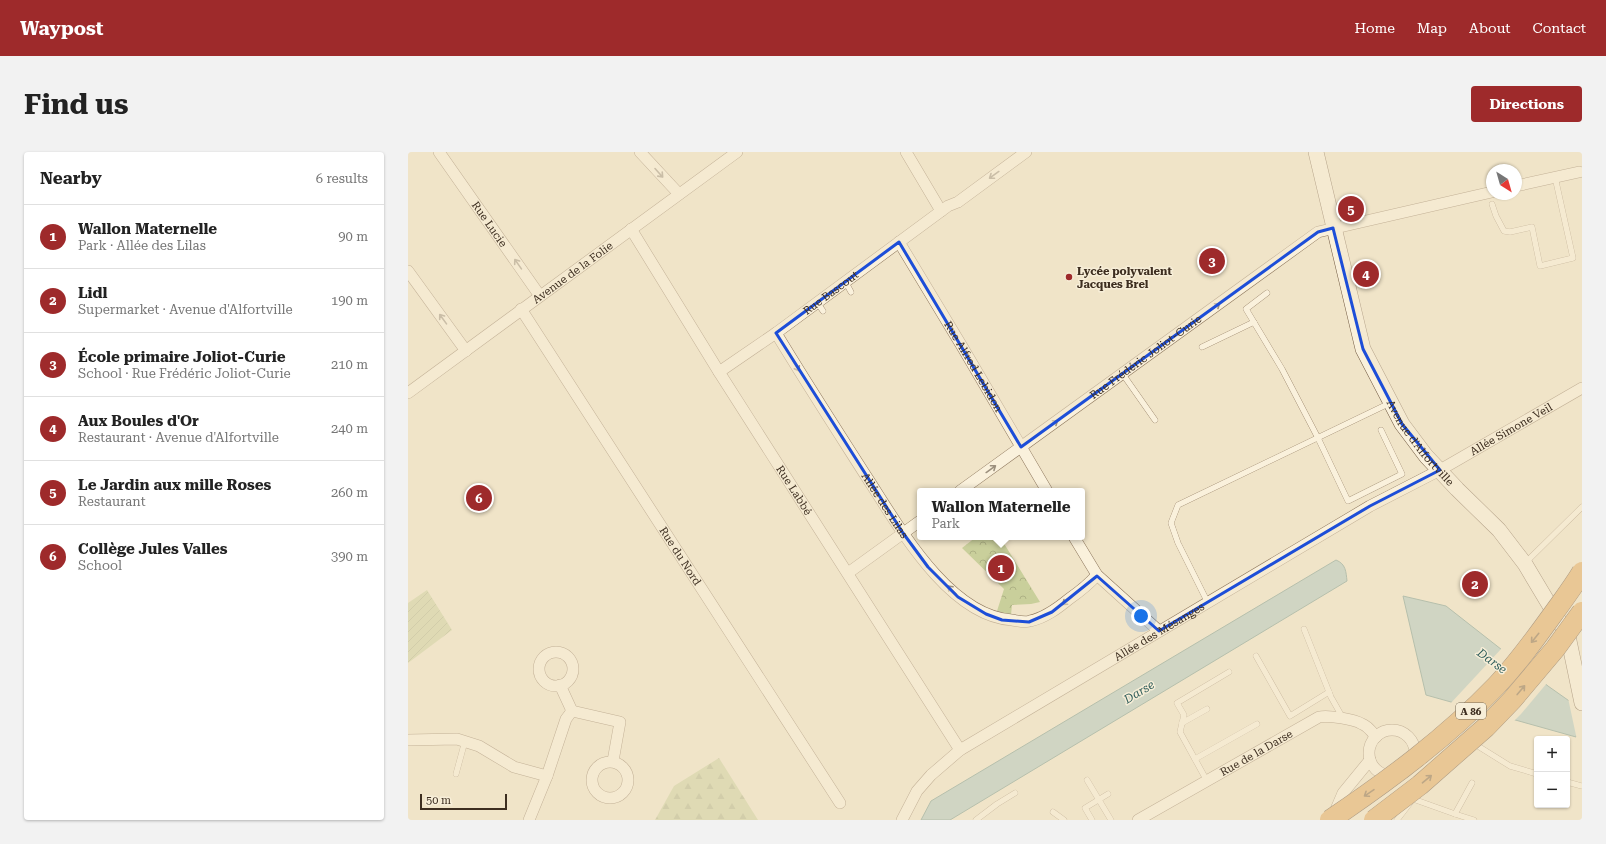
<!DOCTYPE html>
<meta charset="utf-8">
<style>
body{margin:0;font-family:"Roboto Serif",serif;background:#f2f2f2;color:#222}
.controls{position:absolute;right:12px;bottom:12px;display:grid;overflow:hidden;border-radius:4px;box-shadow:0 1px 3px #0004}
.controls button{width:36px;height:36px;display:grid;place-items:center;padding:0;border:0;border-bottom:1px solid #e0e0e0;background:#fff;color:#222;font:20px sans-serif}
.compass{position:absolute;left:1078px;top:12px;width:36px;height:36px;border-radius:50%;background:#fff;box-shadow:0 1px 3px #0004;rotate:143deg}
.scale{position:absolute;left:12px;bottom:10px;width:87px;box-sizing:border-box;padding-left:4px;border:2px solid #3d2e20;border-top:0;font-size:11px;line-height:14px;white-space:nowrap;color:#3d2e20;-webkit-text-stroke:3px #f7eed8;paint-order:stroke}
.you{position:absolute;left:733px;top:464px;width:14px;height:14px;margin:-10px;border:3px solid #fff;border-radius:50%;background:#1a73e8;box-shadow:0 0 0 6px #1a73e833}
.badge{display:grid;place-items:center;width:26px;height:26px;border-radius:50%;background:#9e2a2b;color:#fff;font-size:13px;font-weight:700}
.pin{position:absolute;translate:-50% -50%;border:2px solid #fff;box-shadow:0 1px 4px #0006}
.popup{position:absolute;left:509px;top:336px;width:168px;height:52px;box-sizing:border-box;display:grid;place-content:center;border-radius:4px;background:#fff;filter:drop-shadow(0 1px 3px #0005);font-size:13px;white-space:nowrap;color:#767676}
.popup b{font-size:15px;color:#222}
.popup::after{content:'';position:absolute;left:50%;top:100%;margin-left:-8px;border:8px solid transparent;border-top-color:#fff}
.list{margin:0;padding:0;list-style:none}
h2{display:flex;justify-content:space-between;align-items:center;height:52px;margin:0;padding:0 16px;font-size:17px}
h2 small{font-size:13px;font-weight:400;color:#767676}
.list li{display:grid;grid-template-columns:26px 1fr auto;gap:12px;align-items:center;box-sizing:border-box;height:64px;padding:0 16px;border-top:1px solid #e0e0e0}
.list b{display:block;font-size:15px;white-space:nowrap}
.list p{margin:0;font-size:13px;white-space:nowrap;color:#767676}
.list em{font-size:13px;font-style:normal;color:#767676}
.map{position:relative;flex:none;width:1174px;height:668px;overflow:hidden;border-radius:4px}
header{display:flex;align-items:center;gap:24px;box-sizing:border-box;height:56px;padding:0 20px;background:#9e2a2b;color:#fff}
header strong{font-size:19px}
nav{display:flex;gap:22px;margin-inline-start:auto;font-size:14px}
.intro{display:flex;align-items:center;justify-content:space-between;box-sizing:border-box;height:96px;padding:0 24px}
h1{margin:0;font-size:28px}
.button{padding:10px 18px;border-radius:4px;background:#9e2a2b;color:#fff;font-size:14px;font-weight:700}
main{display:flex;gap:24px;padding:0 24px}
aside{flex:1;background:#fff;border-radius:4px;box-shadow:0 1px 3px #0004}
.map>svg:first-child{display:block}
.forest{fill:url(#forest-firs)}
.park{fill:url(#park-crowns)}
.garden{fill:url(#garden-furrows)}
.water{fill:#a9c4bc;stroke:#6f938a}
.pier{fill:#f0e4c8}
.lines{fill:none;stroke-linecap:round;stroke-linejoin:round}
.lane-casing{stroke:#8d765c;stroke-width:6}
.street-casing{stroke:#8d765c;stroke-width:12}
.secondary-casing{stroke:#6f573f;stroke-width:16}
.lane{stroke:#faf1dc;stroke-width:5.5}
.street{stroke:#faf1dc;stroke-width:11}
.secondary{stroke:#faf1dc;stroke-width:15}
.highway-bridge-casing{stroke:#5b4430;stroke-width:21;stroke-linecap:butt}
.highway-bridge{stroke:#e0a458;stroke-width:20}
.oneway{stroke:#9c907e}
.oneway2{stroke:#7e5d36}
.marked{fill:none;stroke:#1d4ed8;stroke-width:3;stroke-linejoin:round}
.poi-dot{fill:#9e2a2b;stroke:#f7eed8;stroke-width:1.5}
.labels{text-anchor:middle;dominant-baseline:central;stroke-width:3;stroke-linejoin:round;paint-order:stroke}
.shield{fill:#f7eed8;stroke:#756857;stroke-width:1}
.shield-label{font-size:10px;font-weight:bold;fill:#3d2e20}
.street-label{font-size:11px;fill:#3d2e20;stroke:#f7eed8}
.poi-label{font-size:11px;font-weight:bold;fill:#3d2e20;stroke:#f7eed8;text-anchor:start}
.water-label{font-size:12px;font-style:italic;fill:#2f5d5a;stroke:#f7eed8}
</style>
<header>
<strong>Waypost</strong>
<nav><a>Home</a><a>Map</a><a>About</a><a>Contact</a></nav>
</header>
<div class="intro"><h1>Find us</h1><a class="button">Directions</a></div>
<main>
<aside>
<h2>Nearby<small>6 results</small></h2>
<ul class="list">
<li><span class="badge">1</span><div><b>Wallon Maternelle</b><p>Park · Allée des Lilas</p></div><em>90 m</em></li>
<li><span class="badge">2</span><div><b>Lidl</b><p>Supermarket · Avenue d'Alfortville</p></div><em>190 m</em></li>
<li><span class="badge">3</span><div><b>École primaire Joliot-Curie</b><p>School · Rue Frédéric Joliot-Curie</p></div><em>210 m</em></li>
<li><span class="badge">4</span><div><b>Aux Boules d'Or</b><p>Restaurant · Avenue d'Alfortville</p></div><em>240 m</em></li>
<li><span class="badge">5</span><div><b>Le Jardin aux mille Roses</b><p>Restaurant</p></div><em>260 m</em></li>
<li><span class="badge">6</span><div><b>Collège Jules Valles</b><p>School</p></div><em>390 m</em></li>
</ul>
</aside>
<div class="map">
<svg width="1174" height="668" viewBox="0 0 1174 668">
<defs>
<pattern id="forest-firs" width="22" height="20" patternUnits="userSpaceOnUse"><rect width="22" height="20" fill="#c9cf9b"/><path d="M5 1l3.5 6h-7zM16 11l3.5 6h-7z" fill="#aeb285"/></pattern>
<pattern id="park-crowns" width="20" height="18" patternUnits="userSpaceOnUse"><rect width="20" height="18" fill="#c9cf9b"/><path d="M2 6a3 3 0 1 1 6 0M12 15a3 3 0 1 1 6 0" fill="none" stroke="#aeb285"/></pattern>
<pattern id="garden-furrows" width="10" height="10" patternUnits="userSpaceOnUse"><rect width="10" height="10" fill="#c9cf9b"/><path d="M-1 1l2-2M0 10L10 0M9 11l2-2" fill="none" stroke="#aeb285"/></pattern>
</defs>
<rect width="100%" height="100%" fill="#f0e4c8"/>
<polygon class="forest" points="311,606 350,668 247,668 266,634"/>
<polygon class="park" points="568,385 592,385 632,450 623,452 604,453 603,463 589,459 596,437 554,396"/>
<polygon class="garden" points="19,438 44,478 0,511 0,451"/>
<g class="water">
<path d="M928,408C938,412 938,420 939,429L542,668H513L523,649Z"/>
<polygon points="995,444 1038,454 1140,534 1174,558 1168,585 1018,543"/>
</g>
<g class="pier">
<polygon points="1094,496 1139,531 1113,562 1105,570 1042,552"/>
<polygon points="1160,546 1174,556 1174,592 1169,588"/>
</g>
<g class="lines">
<defs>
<g id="lane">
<polyline points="1084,52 1088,64 1096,79 1102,80 1124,75 1132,114 1165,106 1147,25"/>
<polyline points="437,129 443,140"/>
<polyline points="859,141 838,157 874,217 910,286 940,349 994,322 973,278"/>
<polyline points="409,150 415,159"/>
<polyline points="794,195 846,170"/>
<polyline points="714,221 747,268"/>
<polyline points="1117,411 1174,355"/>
<polyline points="800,451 770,391 763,371 770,353 982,251"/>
<polyline points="896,477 923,545 932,561 932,566"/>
<polyline points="848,504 882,564 921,540"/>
<polyline points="774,571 799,557"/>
<polyline points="1065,591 1102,614 1129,622"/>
<polyline points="787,607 849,572"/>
<polyline points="48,622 57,589"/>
<polyline points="679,628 703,668"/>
<polyline points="799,629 772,580 776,563 769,551 821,520"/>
<polyline points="1159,630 1174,634"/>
<polyline points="645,660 656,668"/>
<polyline points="1047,662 1066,668"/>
<polyline points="568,668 589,652 607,641"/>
<polyline points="684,668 677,656 700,642"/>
<polyline points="989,668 1005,647 1047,662 1064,631"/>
</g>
<g id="street">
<path id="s1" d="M31,0L132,144"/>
<polyline points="232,0 271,42"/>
<polyline points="498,0 533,59"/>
<polyline points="1108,34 1171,20"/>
<path id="s2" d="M223,77L311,220L552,598"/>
<path id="s3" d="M491,90L555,196L639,339"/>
<polyline points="0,119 58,199"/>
<path id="s4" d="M113,157L432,651"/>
<path id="s5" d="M368,181C397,229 428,277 458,324C490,373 540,464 604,468C610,469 617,471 622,469C637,466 650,456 661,447C671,440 681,432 689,423"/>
<path id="s6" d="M311,220L368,181L540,54L550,50L618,0"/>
<path id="s7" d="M0,241L329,0"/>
<path id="s8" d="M552,339L910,80L1084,40"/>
<polyline points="666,385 689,423 751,479"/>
<polyline points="440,421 512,369"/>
<circle cx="148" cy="517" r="17"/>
<polyline points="152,533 164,559"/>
<circle cx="984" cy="601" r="23"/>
<polyline points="0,588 49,587 71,594 106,615 139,624"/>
<circle cx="202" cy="628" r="18"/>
<polyline points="926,662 935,641 962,608"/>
<polyline points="121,668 139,624 158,567 164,559 212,570 205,609"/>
<path id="s9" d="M494,668L509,639L523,623L552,598L962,354L1032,318L1174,236"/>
<path id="s10" d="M730,668L911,565C920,563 946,567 954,572C960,574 964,580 968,585"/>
</g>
<g id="secondary">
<path id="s11" d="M908,0L955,197L994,272L1018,304L1049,337L1091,378L1117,412L1160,484L1174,551"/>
</g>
</defs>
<use href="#lane" class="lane-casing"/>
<use href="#street" class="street-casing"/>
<use href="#secondary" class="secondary-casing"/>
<use href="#lane" class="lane"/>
<use href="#street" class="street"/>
<use href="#secondary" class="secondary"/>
<defs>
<g id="highway-bridge">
<path d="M922,668C981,628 1038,586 1088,534C1109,512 1127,487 1145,462C1155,448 1165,435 1174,420"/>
<polyline points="966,668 1012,633 1078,575 1104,548 1147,497 1174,460"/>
</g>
</defs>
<use href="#highway-bridge" class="highway-bridge-casing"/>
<use href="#highway-bridge" class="highway-bridge"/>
</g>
<defs><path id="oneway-shaft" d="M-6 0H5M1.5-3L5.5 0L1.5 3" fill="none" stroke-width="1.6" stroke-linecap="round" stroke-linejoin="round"/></defs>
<g class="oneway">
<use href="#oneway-shaft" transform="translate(251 21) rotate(48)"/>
<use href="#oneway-shaft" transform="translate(586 23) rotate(144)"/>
<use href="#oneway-shaft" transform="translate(110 112) rotate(-125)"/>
<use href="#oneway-shaft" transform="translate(807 155) rotate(-36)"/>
<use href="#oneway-shaft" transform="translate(35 167) rotate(-126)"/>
<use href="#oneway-shaft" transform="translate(388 214) rotate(58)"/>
<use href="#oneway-shaft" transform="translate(645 272) rotate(-36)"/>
<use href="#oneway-shaft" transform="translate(583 317) rotate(-36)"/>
<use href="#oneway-shaft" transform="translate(544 438) rotate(-135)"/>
<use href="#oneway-shaft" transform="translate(659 449) rotate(142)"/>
</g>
<g class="oneway2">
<use href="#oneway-shaft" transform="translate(1127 486) rotate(129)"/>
<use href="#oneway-shaft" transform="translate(1113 538) rotate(-50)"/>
<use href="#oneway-shaft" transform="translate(1019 627) rotate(-40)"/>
<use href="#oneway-shaft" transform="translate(961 641) rotate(146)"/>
</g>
<path d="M0 0H1174V668H0ZM925,76L955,197L994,272L1032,318L962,354L751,479L689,424L644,460L621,470L594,468L578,462L550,445L520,415L495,381L368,181L491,90L613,295L910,80Z" fill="#f0e4c8" fill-opacity=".55" fill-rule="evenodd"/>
<path class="marked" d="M925,76L955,197L994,272L1032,318L962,354L751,479L689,424L644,460L621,470L594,468L578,462L550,445L520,415L495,381L368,181L491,90L613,295L910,80Z"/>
<circle class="poi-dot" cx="661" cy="125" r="4"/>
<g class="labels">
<rect class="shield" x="1048" y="551" width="30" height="16" rx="3"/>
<g class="shield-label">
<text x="1063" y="559">A 86</text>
</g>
<g class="street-label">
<text stroke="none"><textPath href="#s1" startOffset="88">Rue Lucie</textPath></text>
<text stroke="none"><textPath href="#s7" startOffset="204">Avenue de la Folie</textPath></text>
<text stroke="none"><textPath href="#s6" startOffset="137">Rue Bascout</textPath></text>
<text stroke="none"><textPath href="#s8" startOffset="229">Rue Frédéric Joliot-Curie</textPath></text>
<text stroke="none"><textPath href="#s3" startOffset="145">Rue Alfred Lebidon</textPath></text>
<text stroke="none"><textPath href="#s9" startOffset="730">Allée Simone Veil</textPath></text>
<text stroke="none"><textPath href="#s11" startOffset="313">Avenue d'Alfortville</textPath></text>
<text stroke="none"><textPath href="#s2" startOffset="308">Rue Labbé</textPath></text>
<text stroke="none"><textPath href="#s5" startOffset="204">Allée des Lilas</textPath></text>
<text stroke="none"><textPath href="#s4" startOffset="294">Rue du Nord</textPath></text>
<text stroke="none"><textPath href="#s9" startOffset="324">Allée des Mésanges</textPath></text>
<text stroke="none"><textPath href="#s10" startOffset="136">Rue de la Darse</textPath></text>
</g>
<g class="poi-label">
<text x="669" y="119">Lycée polyvalent<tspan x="669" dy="13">Jacques Brel</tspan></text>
</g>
<g class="water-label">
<text transform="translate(1084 509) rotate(36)">Darse</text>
<text transform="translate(731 540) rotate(-31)">Darse</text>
</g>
</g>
</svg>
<div class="controls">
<button>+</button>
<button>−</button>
</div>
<svg class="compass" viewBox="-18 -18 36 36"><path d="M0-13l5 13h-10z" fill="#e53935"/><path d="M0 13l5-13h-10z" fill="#767676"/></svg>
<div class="scale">50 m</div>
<div class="you"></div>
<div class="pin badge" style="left:593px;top:416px">1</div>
<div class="popup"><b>Wallon Maternelle</b>Park</div>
<div class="pin badge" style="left:1067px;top:432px">2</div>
<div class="pin badge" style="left:804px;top:109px">3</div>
<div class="pin badge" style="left:958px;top:122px">4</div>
<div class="pin badge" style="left:943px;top:57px">5</div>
<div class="pin badge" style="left:71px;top:346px">6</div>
</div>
</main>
